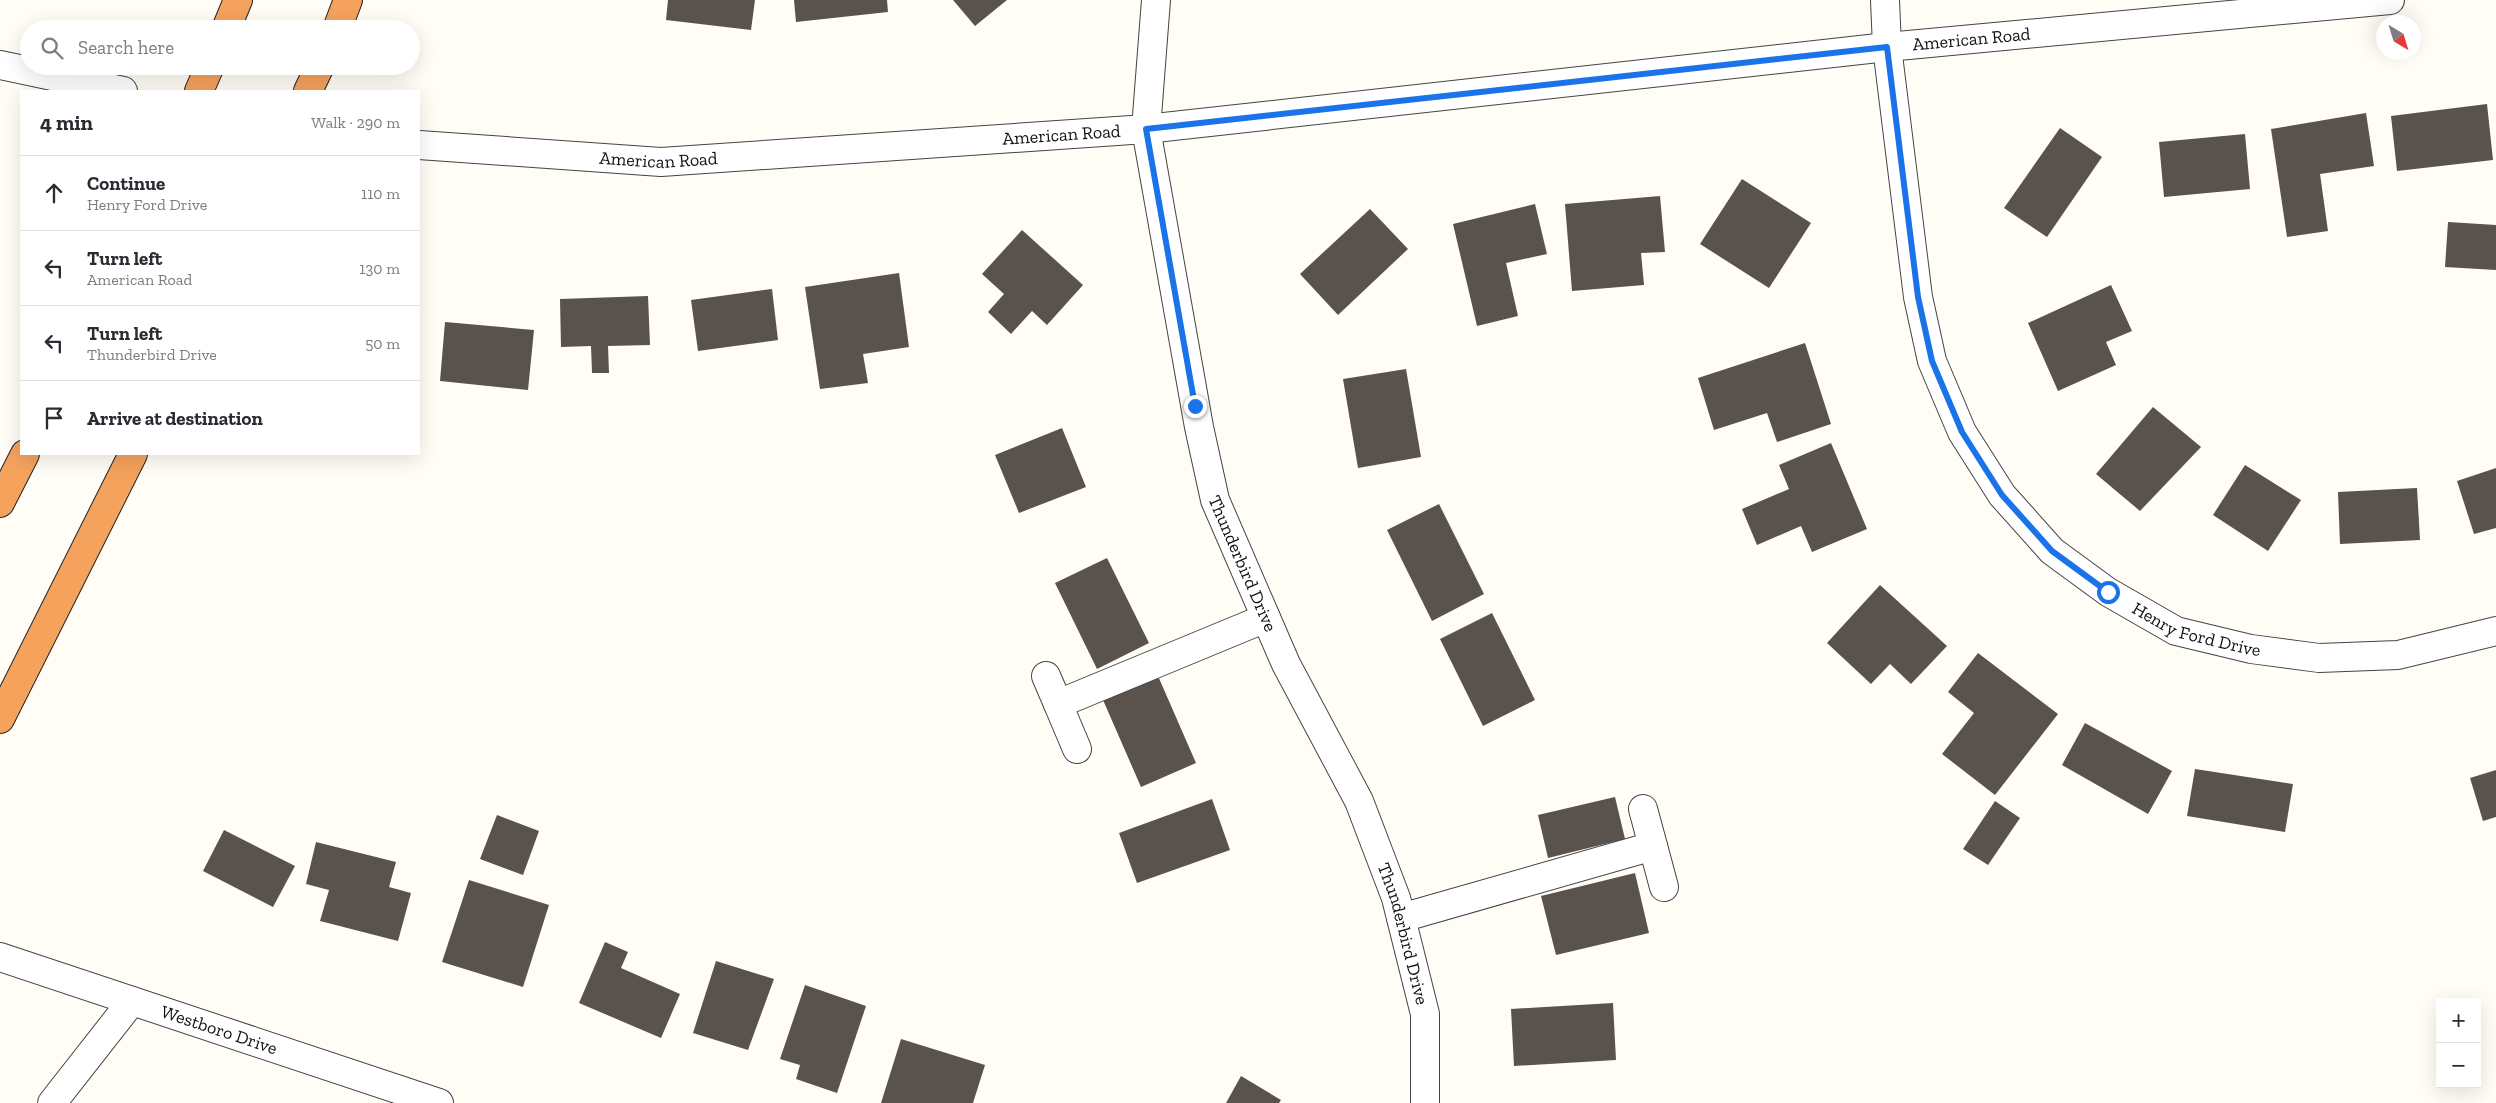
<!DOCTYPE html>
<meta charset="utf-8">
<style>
body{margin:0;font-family:"Zilla Slab",serif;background:#f7f7f7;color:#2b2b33}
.controls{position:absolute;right:15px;bottom:15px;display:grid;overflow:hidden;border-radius:0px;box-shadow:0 5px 20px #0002}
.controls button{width:45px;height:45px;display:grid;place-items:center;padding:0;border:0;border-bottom:1px solid #e1e1e2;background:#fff;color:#2b2b33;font:25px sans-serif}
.compass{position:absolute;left:2376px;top:15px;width:45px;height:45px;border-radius:50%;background:#fff;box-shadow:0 5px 20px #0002;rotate:142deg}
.stop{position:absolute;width:15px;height:15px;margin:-11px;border:4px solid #1a73e8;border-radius:50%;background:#fff}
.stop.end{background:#1a73e8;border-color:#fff;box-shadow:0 1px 5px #0008}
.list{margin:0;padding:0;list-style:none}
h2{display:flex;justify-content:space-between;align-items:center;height:65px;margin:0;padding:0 20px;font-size:21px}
h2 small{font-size:16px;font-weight:400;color:#7c7c81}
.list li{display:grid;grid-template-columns:32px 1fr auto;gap:15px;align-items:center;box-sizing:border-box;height:75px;padding:0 20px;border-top:1px solid #e1e1e2}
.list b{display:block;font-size:19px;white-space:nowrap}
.list p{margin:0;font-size:16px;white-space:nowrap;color:#7c7c81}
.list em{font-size:16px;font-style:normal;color:#7c7c81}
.icon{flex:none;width:28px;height:28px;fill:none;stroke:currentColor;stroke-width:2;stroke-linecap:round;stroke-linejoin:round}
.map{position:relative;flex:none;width:2496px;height:1103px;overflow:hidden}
.search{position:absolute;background:#fff;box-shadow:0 5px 20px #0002;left:20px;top:20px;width:400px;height:55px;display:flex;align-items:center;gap:12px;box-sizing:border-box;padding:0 18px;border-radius:28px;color:#7c7c81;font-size:19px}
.panel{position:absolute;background:#fff;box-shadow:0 5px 20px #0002;left:20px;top:90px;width:400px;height:365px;border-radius:0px}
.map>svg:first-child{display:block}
.building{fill:#5a524d}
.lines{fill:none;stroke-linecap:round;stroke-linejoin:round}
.minor-casing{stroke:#444;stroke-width:30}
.highway-casing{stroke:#222;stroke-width:30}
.minor{stroke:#fff;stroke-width:28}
.highway{stroke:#f5a25d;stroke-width:28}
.route{stroke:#1a73e8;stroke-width:6}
.labels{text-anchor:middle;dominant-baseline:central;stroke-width:5;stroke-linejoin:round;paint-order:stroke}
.street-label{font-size:18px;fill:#111;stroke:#fff}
</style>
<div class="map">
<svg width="2496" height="1103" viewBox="0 0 2496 1103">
<rect width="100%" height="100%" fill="#fffdf5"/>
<g class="building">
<polygon points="668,0 755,0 751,30 666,20"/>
<polygon points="794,0 887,0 888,12 796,22"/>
<polygon points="953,0 1007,0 975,26"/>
<polygon points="2487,104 2493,160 2397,171 2391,116"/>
<polygon points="2366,113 2374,166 2320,174 2328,231 2287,237 2271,129"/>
<polygon points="2060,128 2102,157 2047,237 2004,208"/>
<polygon points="2245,134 2250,189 2164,197 2159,142"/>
<polygon points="1742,179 1811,223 1769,288 1700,244"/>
<polygon points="1660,196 1665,252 1641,253 1644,285 1572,291 1565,204"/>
<polygon points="1535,204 1547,254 1506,263 1518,316 1477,326 1453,224"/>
<polygon points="1370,209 1408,249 1338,315 1300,274"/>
<polygon points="2448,222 2496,225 2496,270 2445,267"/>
<polygon points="1022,230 1083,285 1047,325 1032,311 1011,334 988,312 1004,294 982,274"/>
<polygon points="899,273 909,347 863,354 868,383 820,389 805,287"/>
<polygon points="2111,285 2132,331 2106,342 2116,365 2058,391 2028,323"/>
<polygon points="772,289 778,340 698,351 691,300"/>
<polygon points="648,296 650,345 608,346 609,373 592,373 591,346 561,347 560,299"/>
<polygon points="445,322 534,330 528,390 440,381"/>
<polygon points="1805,343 1831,424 1777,442 1767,413 1714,430 1698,378"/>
<polygon points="1406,369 1421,457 1358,468 1343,379"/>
<polygon points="2153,407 2201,447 2140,511 2096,474"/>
<polygon points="1062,428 1086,487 1019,513 995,455"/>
<polygon points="1831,443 1867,529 1812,552 1801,526 1757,545 1742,509 1789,489 1779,465"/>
<polygon points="2245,465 2301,500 2268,551 2213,515"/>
<polygon points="2496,468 2496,528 2474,534 2457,481"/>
<polygon points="2417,488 2420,540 2340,544 2338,492"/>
<polygon points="1439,504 1484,594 1432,621 1387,530"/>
<polygon points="1107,558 1149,643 1097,669 1055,583"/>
<polygon points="1880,585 1947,646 1911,684 1890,664 1871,684 1827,643"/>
<polygon points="1492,613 1535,700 1483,726 1440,639"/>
<polygon points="1978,653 2058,714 1995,795 1942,754 1974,713 1948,692"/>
<polygon points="1158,676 1196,763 1141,787 1103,700"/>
<polygon points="2085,723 2172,771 2148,814 2062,765"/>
<polygon points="2195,769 2293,784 2285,832 2187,816"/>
<polygon points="2496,770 2496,817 2483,821 2470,778"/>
<polygon points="1615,797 1625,839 1548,858 1538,815"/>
<polygon points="1212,799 1230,850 1137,883 1119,833"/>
<polygon points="1995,801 2020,818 1988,865 1963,849"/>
<polygon points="497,815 539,831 523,875 480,859"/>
<polygon points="224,830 295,866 273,907 203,871"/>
<polygon points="316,842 396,862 389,887 411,893 398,941 320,921 329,890 306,884"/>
<polygon points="1635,873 1649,933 1556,955 1541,896"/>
<polygon points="469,880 549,905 523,987 442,962"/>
<polygon points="605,942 628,952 621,968 680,994 661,1038 579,1003"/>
<polygon points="716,961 774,979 748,1050 693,1033"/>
<polygon points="805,985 866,1006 837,1093 796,1079 800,1065 780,1059"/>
<polygon points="1613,1003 1616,1060 1514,1066 1511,1009"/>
<polygon points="901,1039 985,1065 973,1103 881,1103"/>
<polygon points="1241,1076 1281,1100 1279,1103 1226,1103"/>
</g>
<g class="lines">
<defs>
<g id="minor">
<path id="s1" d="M1156,0L1146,129L1199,427L1215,500L1286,664L1359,801L1396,898L1425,1014V1103"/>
<path id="s2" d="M1885,0L1887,47L1918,297L1932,361L1962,432L2002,495L2052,551L2108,592L2176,631L2251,649L2319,658L2398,655L2496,631"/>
<polyline points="0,65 123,91"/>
<path id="s3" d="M419,145L661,162L1146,129L1887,47L2390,0"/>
<polyline points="1046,676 1058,704"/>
<polyline points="1077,749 1058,704 1266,618"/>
<polyline points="1643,809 1653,846"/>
<polyline points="1401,918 1653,846 1664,887"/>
<path id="s4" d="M0,957L439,1103"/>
<polyline points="52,1103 132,1001"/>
</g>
<g id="highway">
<polyline points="226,29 238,0"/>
<polyline points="337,29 348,0"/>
<polyline points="199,91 210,66"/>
<polyline points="308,91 320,66"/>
<polyline points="0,503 25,454"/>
<polyline points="0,719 133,454"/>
</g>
</defs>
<use href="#minor" class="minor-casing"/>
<use href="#highway" class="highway-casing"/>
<use href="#minor" class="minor"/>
<use href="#highway" class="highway"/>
</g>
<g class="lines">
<polyline class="route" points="1195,406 1146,129 1887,47 1918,297 1932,361 1962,432 2002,495 2052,551 2108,592"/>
</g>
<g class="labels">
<g class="street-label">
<text stroke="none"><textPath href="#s3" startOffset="1559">American Road</textPath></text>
<text stroke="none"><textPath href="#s3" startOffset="644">American Road</textPath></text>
<text stroke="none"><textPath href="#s3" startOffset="240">American Road</textPath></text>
<text stroke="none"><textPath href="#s1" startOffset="576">Thunderbird Drive</textPath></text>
<text stroke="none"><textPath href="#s2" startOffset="758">Henry Ford Drive</textPath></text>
<text stroke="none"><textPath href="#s1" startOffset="981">Thunderbird Drive</textPath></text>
<text stroke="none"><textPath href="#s4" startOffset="231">Westboro Drive</textPath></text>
</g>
</g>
</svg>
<div class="controls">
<button>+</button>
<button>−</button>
</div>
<svg class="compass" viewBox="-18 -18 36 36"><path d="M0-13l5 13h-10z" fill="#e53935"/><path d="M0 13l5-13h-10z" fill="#7c7c81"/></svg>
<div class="stop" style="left:2108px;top:592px"></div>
<div class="stop end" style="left:1195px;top:406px"></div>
<div class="search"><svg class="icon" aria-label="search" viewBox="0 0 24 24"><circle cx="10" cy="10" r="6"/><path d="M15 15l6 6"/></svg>Search here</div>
<section class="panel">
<h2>4 min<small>Walk · 290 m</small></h2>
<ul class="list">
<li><svg class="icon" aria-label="ahead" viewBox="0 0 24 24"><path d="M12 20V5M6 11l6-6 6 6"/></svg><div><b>Continue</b><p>Henry Ford Drive</p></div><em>110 m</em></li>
<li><svg class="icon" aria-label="left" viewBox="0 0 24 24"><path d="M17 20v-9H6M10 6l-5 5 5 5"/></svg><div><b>Turn left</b><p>American Road</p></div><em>130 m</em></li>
<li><svg class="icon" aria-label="left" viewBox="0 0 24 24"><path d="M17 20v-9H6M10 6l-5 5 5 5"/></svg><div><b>Turn left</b><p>Thunderbird Drive</p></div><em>50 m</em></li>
<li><svg class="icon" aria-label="arrive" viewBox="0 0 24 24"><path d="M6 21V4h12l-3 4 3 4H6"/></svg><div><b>Arrive at destination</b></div></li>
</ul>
</section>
</div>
